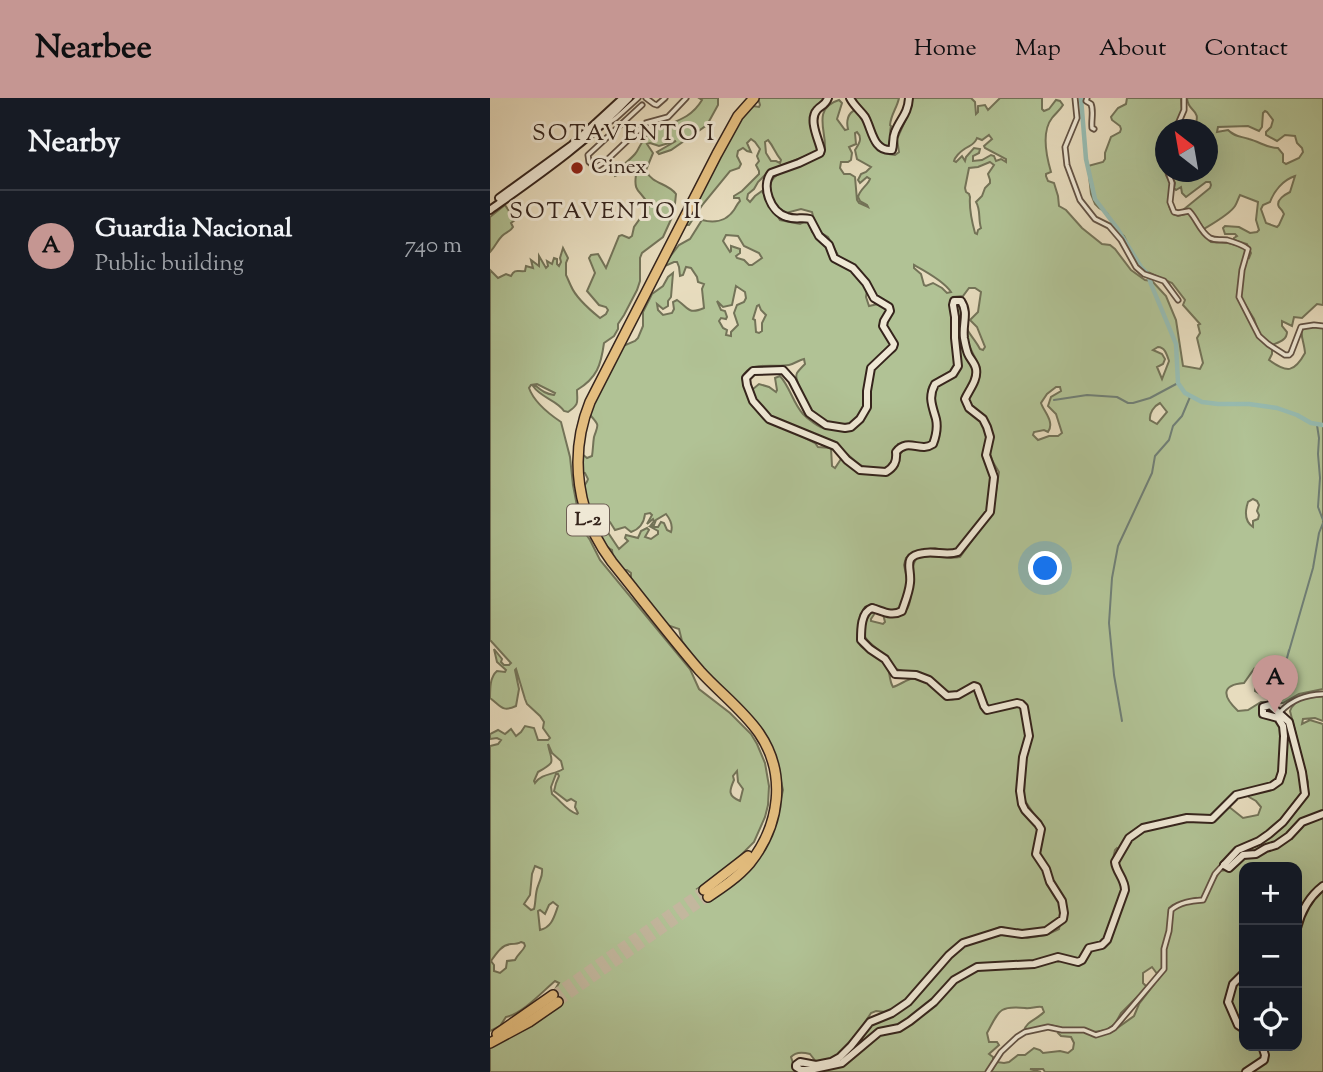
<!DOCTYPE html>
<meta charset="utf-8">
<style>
body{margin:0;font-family:"Sorts Mill Goudy",serif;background:#20242c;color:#f1f3f6}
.controls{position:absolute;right:21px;bottom:21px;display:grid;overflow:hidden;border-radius:14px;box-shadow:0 7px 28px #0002}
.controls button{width:63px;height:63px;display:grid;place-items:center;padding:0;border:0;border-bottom:2px solid #363941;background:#171b24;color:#f1f3f6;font:35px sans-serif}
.compass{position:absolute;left:665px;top:21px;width:63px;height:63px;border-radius:50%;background:#171b24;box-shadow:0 7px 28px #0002;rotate:329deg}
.you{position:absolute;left:556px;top:471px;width:24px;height:24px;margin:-18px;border:5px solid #fff;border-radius:50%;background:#1a73e8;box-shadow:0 0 0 10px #1a73e833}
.badge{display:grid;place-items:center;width:46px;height:46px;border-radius:50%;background:#c59692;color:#111;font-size:23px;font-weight:700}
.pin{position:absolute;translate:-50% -58px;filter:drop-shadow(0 2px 4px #0008)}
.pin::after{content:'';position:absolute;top:37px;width:24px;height:21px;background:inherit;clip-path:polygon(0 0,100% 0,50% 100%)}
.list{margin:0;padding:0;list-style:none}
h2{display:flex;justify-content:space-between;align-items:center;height:91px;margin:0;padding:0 28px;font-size:30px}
h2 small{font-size:23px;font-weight:400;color:#9ea1a6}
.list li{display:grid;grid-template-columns:46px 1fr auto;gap:21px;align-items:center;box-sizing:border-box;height:112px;padding:0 28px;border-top:2px solid #363941}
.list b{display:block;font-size:26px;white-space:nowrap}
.list p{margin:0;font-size:23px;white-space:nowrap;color:#9ea1a6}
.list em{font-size:23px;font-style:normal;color:#9ea1a6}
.icon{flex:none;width:38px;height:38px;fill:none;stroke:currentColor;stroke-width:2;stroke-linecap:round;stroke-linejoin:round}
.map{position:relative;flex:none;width:833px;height:974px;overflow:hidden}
header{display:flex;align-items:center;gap:42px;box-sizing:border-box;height:98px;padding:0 35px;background:#c59692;color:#111}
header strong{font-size:33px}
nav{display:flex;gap:38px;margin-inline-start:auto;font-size:24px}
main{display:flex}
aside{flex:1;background:#171b24}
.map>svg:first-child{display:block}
.green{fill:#b1c295;stroke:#737358;stroke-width:2;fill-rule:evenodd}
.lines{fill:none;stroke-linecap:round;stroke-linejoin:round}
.stream{stroke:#707f76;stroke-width:2}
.river{stroke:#97bcb2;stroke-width:4.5}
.highway-tunnel{stroke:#c3b79e;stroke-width:9;stroke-dasharray:9 4.5;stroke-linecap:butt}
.street-casing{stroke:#625244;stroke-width:7}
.secondary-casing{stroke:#35241c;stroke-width:10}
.highway-casing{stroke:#35241c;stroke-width:12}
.street{stroke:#efe8d5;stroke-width:3.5}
.secondary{stroke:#efe8d5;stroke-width:6}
.highway{stroke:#e4be7f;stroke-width:9}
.poi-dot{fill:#8f2418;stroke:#efe8d5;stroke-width:2.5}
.labels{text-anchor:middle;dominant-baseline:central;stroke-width:6;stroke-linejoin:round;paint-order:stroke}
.shield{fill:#efe8d5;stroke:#6d5f54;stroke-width:2}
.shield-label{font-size:19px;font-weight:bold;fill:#35241c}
.poi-label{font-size:21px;fill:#35241c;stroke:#efe8d5;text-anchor:start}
.neighbourhood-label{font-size:23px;letter-spacing:2px;fill:#35241c;stroke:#efe8d5}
</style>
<header>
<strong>Nearbee</strong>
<nav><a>Home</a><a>Map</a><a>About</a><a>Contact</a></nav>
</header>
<main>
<aside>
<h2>Nearby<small></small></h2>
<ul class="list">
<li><span class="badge">A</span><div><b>Guardia Nacional</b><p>Public building</p></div><em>740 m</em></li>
</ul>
</aside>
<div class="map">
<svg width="833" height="974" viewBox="0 0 833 974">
<rect width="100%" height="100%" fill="#e7dcbe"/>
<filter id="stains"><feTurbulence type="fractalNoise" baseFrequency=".00286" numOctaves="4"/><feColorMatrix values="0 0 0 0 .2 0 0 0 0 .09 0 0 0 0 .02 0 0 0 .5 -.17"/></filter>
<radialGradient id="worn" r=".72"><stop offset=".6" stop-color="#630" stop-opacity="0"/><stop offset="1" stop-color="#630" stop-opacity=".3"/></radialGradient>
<g class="green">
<path d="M209,0H228V7L217,27L181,52L169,56L167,54L186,43L169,48L160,45L157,46L163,55L156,72C162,87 177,84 186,96L184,115L173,139L152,155L150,160V183L147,192L134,217L128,226V231L124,238L114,245C111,267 107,280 87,292C87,304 90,306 78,314L74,313C67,302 51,300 43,288H46C52,293 56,296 64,297L65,295L47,286L41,287L39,290C44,304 59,316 71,324L80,359L83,387L91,429L100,442L110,462L200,571L209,591L240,615L261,636L267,646L275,665L279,688L278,707L275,719L264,744L235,773L207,791L215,803L243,785L268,760L281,736L286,723L293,692L285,658L275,639L267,627L213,571L192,543L189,531L177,527L165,514L141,484V475L137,472H132L123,460L122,452C111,447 90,403 93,391C94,387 97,385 98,381L95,375L91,374L90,359L92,356L97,360L102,358C103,352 103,345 104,339C108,327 110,328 101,318V310L133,248L145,243L148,240L153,228V214L162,196L173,188L178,179L183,175L181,199L178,203V208L173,211L167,206L168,212L173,217L182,215L184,211L183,204L187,202C199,210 198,217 214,210L212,191L214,186L208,184L207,179L201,170L196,169L193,177L190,178L189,169L187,164H184L175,168V165L189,147L200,141L212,122C223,125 236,124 244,112C246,109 247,106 250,103L249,100H244V98L252,93L269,76V73L266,67L269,63L267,58L270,51L265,44L261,41L257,45L261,54L257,53L253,50L248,53L247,58L251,66L249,70L240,73L213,106L199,127H195L227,61L255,13L263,8L269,9L270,7L268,0H336L335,6L325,13L323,17L329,52L322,57L313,59L279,73L268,84L264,91L258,96L257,101L260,104L265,98L272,93L290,122L310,126L318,122L322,134L337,148L343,163L358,169L375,187L377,192L376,199L379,208L388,206L398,211C387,233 392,228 402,247C397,253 390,258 384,263C373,275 376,295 375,310L360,327C353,328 344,328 337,325C320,319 312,302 308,286C307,280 305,280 307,275C309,272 312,269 315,266L314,261C309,262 304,266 299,267C283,270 259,262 252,280L260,301L272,318L286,326L294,329L325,345L328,349L341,350L342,368L345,370L351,361C357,364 361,368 366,371C377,378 395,379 404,369C409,361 408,355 416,349L436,352L444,348C451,330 440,299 445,291C448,286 455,284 460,281L461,278C424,281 442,307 445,328C445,334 444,339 442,345L436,348L418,345L408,346C402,355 407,369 393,372C372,377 359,354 343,345C324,335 302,332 283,322C274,317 267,306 262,297L263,291L269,286L279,289L286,294L287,292L285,280L290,278C300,289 303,305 313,316C318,321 329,330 336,331C340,331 343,330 347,331C358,332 364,332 371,323C384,308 375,287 384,271C388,263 398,258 405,253C410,242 399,238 395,230L402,211L399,205L386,199L380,186L365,169L349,159L338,139L328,133L324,122L322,114L311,111L296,115C288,111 282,104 280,94C275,69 320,68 334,56C340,39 319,11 349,2L352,5L347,21L355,32L358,31C356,23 358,15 365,12C382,24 378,56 405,57L409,54L407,41L420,12V0H481L485,4L486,16L488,14V8L495,7L498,12L510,0H552V11L554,13L559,11L566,2L570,3L573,7C570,12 566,15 562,20C551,34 556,57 561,74L556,76V78L558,83L564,85L568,98L569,108L576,112L592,130L612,146L620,147L625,151L641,172L655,182L662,183L676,198L686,222L693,268L710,271L713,265L707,240L710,235L708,227L710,226L693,207L695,202L682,185L649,170L634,138L625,130L617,115L609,110L605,106L601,96L598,68L613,64L615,61V55L621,39L630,34L631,31L630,28L622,22L621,19L628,10L636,6L637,0H691L692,14L686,27V31L676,32C676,44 673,66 676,77C678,82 680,82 681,88C682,100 672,109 688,118L699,115L708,129L721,144L738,145L754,149L756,158L759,160L761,155L757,146L744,142V140L747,138L745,136H735L733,130L735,128L749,129L760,135L767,134L769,132L766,122L768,104L750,97C748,101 747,105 745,108C740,116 722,126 714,131L701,112H693L720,90L721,87L720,84H716L696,99L692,95L691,89L686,92L684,90L685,85L679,74H718V32L704,31C713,9 698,16 697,0H833V207L827,206L812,220L804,219L802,228L792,223V228L797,234C797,242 789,244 782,247L770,238L764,221L751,200L750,202L758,217L767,237L782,250V256L779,262C797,275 804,275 815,255C814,238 801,224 833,230V591L809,596L793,605H786L765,593L767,577L764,571L754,585C729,587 734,600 748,613L758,612L771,604H776L770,609V615L773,618L788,622L794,641L795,639L793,624L788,618L795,621L800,632L812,684L813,692L811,697L787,726L777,737L767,743L747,749L725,773L718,789H720L730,773L743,771L753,758C771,756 791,749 804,736C807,733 809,730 812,727C817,723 826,721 833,719V974H555L553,971H540L551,974H501L507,964L514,965L519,964L528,957H535L544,950L550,952L553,955L570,953L578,955L583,951L584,945L581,939L571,938L568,935L569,934L593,933L605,938L623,933L644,918L649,906L672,876L675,870L674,868L668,877L662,869L653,875V885L657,889L631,915L625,926L616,932L604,934L596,931L572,930L560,927L534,933C536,923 548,921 554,914L552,909C546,908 541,911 535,910C509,907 509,913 497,935L499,944H507L509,947L499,956L503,959V964L497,974H312C326,973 345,974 351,960L349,958L338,963L327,965L320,956C313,954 306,953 301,959L306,974H0V949C23,937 58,923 72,901L64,893L69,885L65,883C52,894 32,916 16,919L10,928L0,933V648L8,646L11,642L7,640L0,641V636L8,632L15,636L21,631L26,638L31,634L35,628L44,630L48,642H58L60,640L53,630L54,624L50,618L37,606L35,601L26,571L25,572L29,591L26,608C12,615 10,607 0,600C0,590 0,579 7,573L15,574L16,572L7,564L4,551L12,561L11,564L14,567H19L21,565L0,542V172L8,180L16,176L21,178C25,170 28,174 35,173L36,168L43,170L41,162L49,168V158L56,170L58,168L57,163L62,166L64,160L67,161V166L69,168L71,164L70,160L73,150L78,160L76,165V177C78,181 79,184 81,188C86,200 100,212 110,220L116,216L118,212L116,209L109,207L97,193L105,175L99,160L101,157L108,156L116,170L129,138L132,137L139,140L142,138L144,129L159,108C152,92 143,96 146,77L145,75H132L125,78L124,75C130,69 139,63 145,56C150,50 149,46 157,38C174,23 197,27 212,2ZM775,13L777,14L783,22L781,29L776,34V37L787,43L795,37L805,38L807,45L812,50L813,54L809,60L796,66L793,64V56L788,50C777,50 770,44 759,41C750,38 745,39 738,32L727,34L728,29L758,28L769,33L772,29L773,15ZM367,34C373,40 369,46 365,52L367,61L381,69L376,74L371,76L368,82L370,85L377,79L380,81C378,87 370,91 368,99L370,103L377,107L378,109L369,105L367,102L365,79L360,76H354L350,70L351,64H358L361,62L362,55L359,49L366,46L365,35ZM499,37L502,41L494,48L495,50L516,61V64L511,61L506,63L504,58L501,57L492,62L483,63V58L489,55L490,51L484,50L476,59L475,63L472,58L466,64L464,63C465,59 470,54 473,52C479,47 484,48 487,40L492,42ZM278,42C284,49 285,55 291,62L290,65L286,63H281L276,55L275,44ZM500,64L504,67L498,76L500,82V85L495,90L492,98L486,104C491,112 488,121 491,130L488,132L487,136L485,135C482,124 479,111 480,99L479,96L476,94L475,90L479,70L488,69ZM805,78L800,94C796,96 785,102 789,109C791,111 793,113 794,116L789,127L787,129L776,125L771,111L773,107L780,104C784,93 793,82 805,78ZM236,137L248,138L254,148L269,155L272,160L262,167H259L254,162L247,160L246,158L250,155V151L241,148V153L240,154L233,143ZM424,167C435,173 454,183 461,194L457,195L452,190L443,185L436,188L434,187L431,176L424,170ZM246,188L255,194L256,200L254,204L247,207L244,215L248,227L241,234V238L236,237L237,232L233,230L229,223L231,220L236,221L237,219L235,213L231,212L227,203L233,209L242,207ZM479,190H485L491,194L488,214L480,222L487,229L495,249L493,252L490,251C486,243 480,237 477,231C475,246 485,257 490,270L478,302C483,315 496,317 501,332C503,338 501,342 500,349C499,359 504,366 509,374L503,413L470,459C456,462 442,455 427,460C412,479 437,524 393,516L395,524L393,526L381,523V521L385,515L384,514H381C363,541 380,542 395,558C399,562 402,568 406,571C416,576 429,573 438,578C446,583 451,593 460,595C469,597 477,588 485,586C495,589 493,602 499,609L526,602L534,605L538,614L541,641L535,663L534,701L547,721L545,724C515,710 533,664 536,641C537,630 535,617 530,608L525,607L497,615C488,608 493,597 484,590C478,592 471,599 464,601C449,604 443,578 424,580C417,581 410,587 403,589C398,581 401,570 394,562C382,549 363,556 369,531C371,523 371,516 375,509L383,506L401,514L411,510L418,485L414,467L416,460L431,452L445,450L458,454L466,452L498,414L501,379L494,358L497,338L491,322L477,312L472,303C475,294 482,286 484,277C485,268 475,255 473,244C471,232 475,216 468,205L466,207L468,218L467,249V251L464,250C463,240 464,230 463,221C461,212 458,207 463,199L473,198ZM269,207L271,212L276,217L272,225V233L269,235L266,234L265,222L263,221L267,208ZM668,249C675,249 677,257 679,263L672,281L667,269L673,266L675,261L672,256L663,252ZM566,289H570L571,293L561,299L558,308L566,316L572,335L568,338H559L548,342L543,337L544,334L554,332L558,334C565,324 554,314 551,305L557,296ZM670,305L677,314L667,326L660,322C659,315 664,308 670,305ZM763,401L767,403L769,407L767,413L769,417L768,421L763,423V429C754,423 755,413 758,404ZM160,415L162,417L157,426L163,421L164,423L161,427H164L166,422L176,416C180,421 183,428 181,434L177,432L174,425L171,424L168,429H161L168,433V436L161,441L155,439L159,432L157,430L151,433L148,440L136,437L135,440L138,443L129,451L113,427L116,423L120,424L125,432L135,429L141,434C150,431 154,425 155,416ZM58,646L62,655L71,663L73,671C64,677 52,675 45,685L44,683L48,674C68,663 61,664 58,646ZM792,652H794L795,666L792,685L759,697V699L766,703L771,709L768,717L753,720L738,708L724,723C716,723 709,722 701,722C671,723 635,733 628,766L636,784L637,791L634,792C632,774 619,773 625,752L627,750L630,752L637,738L651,729L698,718L722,719L739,700L747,695L783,685L788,679ZM247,673L248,684L253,691L250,703C238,698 239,693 244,682L243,678ZM66,676H68L69,678L66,685L64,693L77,703L81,701L86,704L85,709L88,715L87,716C77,713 71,703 62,696L61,689ZM45,768L52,771C53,778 50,781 48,788C45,795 46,804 44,811L41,812L34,806L40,797L42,776ZM754,769H807V948H754V933C748,930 746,927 743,920C734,901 735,886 754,873ZM706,800L708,802V804L693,806L682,812L678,844L674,847L678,830L679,810L683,807ZM63,804L68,808C64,819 62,829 50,832L48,813L50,812L55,816L59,807ZM565,823L570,826L569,831L556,837L537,840L512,835L478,845L461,858L425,900H422V897L453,861L470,845L510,829C517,829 519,832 526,834C534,835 549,835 556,831C559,829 562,825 565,823ZM618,833H621L618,846L614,849L602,852L593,864L588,866L571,862L560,863L561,859C572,856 579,862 589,861L598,848C611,843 613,848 618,833ZM31,844L34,845L35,848C33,853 28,856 25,862L17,863L16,870L10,875L4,873V867L1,863C6,856 11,847 21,846C24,846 28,846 31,844ZM386,913L395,914L398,917L379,928L366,945L362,947L363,943L381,915Z"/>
<path d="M366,0H409C407,10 401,16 400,27L401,28C399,36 401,41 400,48L391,49L367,7L365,3Z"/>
<path d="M15,107L25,122L21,125L23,129C20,134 16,134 12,138C7,143 5,149 0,154V119Z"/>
<path d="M833,598V623L825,620L813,621L812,626L820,622L833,626V715L812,722L794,741L766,753L741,767L740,764L750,753L770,745L817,694L818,684L800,613C805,599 820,599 833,598Z"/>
<path d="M754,877V929C746,921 736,903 742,891C745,886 751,881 754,877Z"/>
</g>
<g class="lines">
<g class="stream">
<polyline points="564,302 597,297 627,299 638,305 643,305 660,300 688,285"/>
<polyline points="827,327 829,340 828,356 830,380 828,409 833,422"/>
<polyline points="799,552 797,560 823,470 829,435 833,425"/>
<polyline points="632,623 624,577 619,525 622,480 628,448 662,375 665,358 679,342 683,328 692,318 700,299"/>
</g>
<polyline class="river" points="591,0 596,61 605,101 627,130 651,169 658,176 661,186 686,246 688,285 695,295 712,304 728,306 759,306 787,310 807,317 821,325 833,327"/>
<g class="highway-tunnel">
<polyline points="63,897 214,792"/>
<polyline points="68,904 218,799"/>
</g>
<defs>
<g id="street">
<polyline points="156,0 164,6 167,7 175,0"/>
<polyline points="585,0 587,20 575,49 577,67 590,102 605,121 619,128 631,142 646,169 654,176 674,183 688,202"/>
<path d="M597,0L596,3L601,6C604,13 601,22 602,30L604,31"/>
<polyline points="152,7 98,57 99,64 104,68 108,68 117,62 156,25 178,19 196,0"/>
<polyline points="115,27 126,20 148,0"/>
<polyline points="689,32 688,26 694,12 694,0"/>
<path d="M678,74L682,85L680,104L684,114L688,115L699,113C707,121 710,134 720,140C726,143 731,141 737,142C744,144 753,147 758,151L752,172L749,199L769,238L778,246L795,257H799L801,255L811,229L824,227L833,228"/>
<path d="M790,614C803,601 815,597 833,596"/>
<path d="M498,974L511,954L527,939L535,934L558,929L572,932H594L606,937L619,933L624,930L674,871V851L679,833L681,812C690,804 701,803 713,802L725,776L733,767"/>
</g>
<g id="secondary">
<path d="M338,0C335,8 331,7 327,12C318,22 329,42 331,52L330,55L309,65L281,75C271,88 280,114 297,119C305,122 312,119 320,121L329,138L339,147L344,160L363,170L376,185L384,200L399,209L400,213L394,223L393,228L404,246L403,249L381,270L377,293V309L370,321L361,329L355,330L336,327L319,315L302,282L293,272L263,273L256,280L257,287L263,303L279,321L345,348L357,362L370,372L396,374C404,369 407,364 406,354C418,339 430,355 443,346C446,338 448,330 446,321C442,307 438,299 445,286L463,276L468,268L465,240V219L463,207L464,203H471C479,215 472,226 474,240C475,245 476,251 478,256C480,261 485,265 486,271C488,282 479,292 475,301L479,310L493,321L497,329L500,339L496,357L504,379L500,414L468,454C457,458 446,453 434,455C411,458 422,470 420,485C419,495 415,504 412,513C401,519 393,513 382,510C371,514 371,531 371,542L380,551L395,561L405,576L426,577L439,582L457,598L468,597L484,588L487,589L494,608L497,612L527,605L531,606L534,609L539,638L533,659L530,693L532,706L535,712L548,726L551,731L546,756L556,771L560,784L572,803L574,815L573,821L556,833L532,836L511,833L473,845L459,857L418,904L402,915L380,924L361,948L350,959L341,964L326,967L310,964L306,967V969L311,972H320L352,965L389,934L409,930L420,923L444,904L464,882L487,869L544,866L568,859L588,864L592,862L599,850L612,847L617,842L635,792C635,781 626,774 625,764L639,740L653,730L697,720L722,721L746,697L782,688L789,683L792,674L794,638L793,628L788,620L773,616V609L780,607L799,624L812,674L815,696L793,724L779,736L769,743L748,752L734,767"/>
<path d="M360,0C364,8 370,12 375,19C382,31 383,54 402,52C404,46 402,41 405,34C410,21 418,16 419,0"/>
<polyline points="9,100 82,47 133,0"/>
<path d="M0,112C49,77 97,44 139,0"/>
<polyline points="734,767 739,770 753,757 766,756 776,750 786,747 799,738 812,724 833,716"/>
<path d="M807,830C811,814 820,798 833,788"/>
<polyline points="754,875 743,886 738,904 748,927 754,931"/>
<polyline points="756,974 774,962 775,957 772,948"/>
</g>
<g id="highway">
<polyline points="214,792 258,758"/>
<path d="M218,799C233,789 248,779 260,765C290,727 297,676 269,635C253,612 229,594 210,573C180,538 151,500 122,464C87,418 78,358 100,304L227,56L248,18L264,0"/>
<polyline points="7,936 63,897"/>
<polyline points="0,945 39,924 68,904"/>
</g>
</defs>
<use href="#street" class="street-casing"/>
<use href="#secondary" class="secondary-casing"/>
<use href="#highway" class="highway-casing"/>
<use href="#street" class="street"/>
<use href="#secondary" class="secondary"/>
<use href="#highway" class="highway"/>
</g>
<circle class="poi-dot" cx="87" cy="70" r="7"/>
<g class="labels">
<rect class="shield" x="77" y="406.5" width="42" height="31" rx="5"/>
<g class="shield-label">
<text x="98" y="422">L-2</text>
</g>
<g class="poi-label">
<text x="101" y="70">Cinex</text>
</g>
<g class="neighbourhood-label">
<text x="134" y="36">SOTAVENTO I</text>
<text x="116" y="114">SOTAVENTO II</text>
</g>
</g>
<rect width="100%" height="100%" filter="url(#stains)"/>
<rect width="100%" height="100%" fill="url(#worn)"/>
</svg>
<div class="controls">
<button>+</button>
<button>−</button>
<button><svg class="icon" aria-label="locate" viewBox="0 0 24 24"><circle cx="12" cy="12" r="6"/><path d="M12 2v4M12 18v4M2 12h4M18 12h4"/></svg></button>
</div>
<svg class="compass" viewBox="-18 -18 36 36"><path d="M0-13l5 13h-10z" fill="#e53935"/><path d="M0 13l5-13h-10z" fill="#9ea1a6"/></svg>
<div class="you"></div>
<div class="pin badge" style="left:785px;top:615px">A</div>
</div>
</main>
